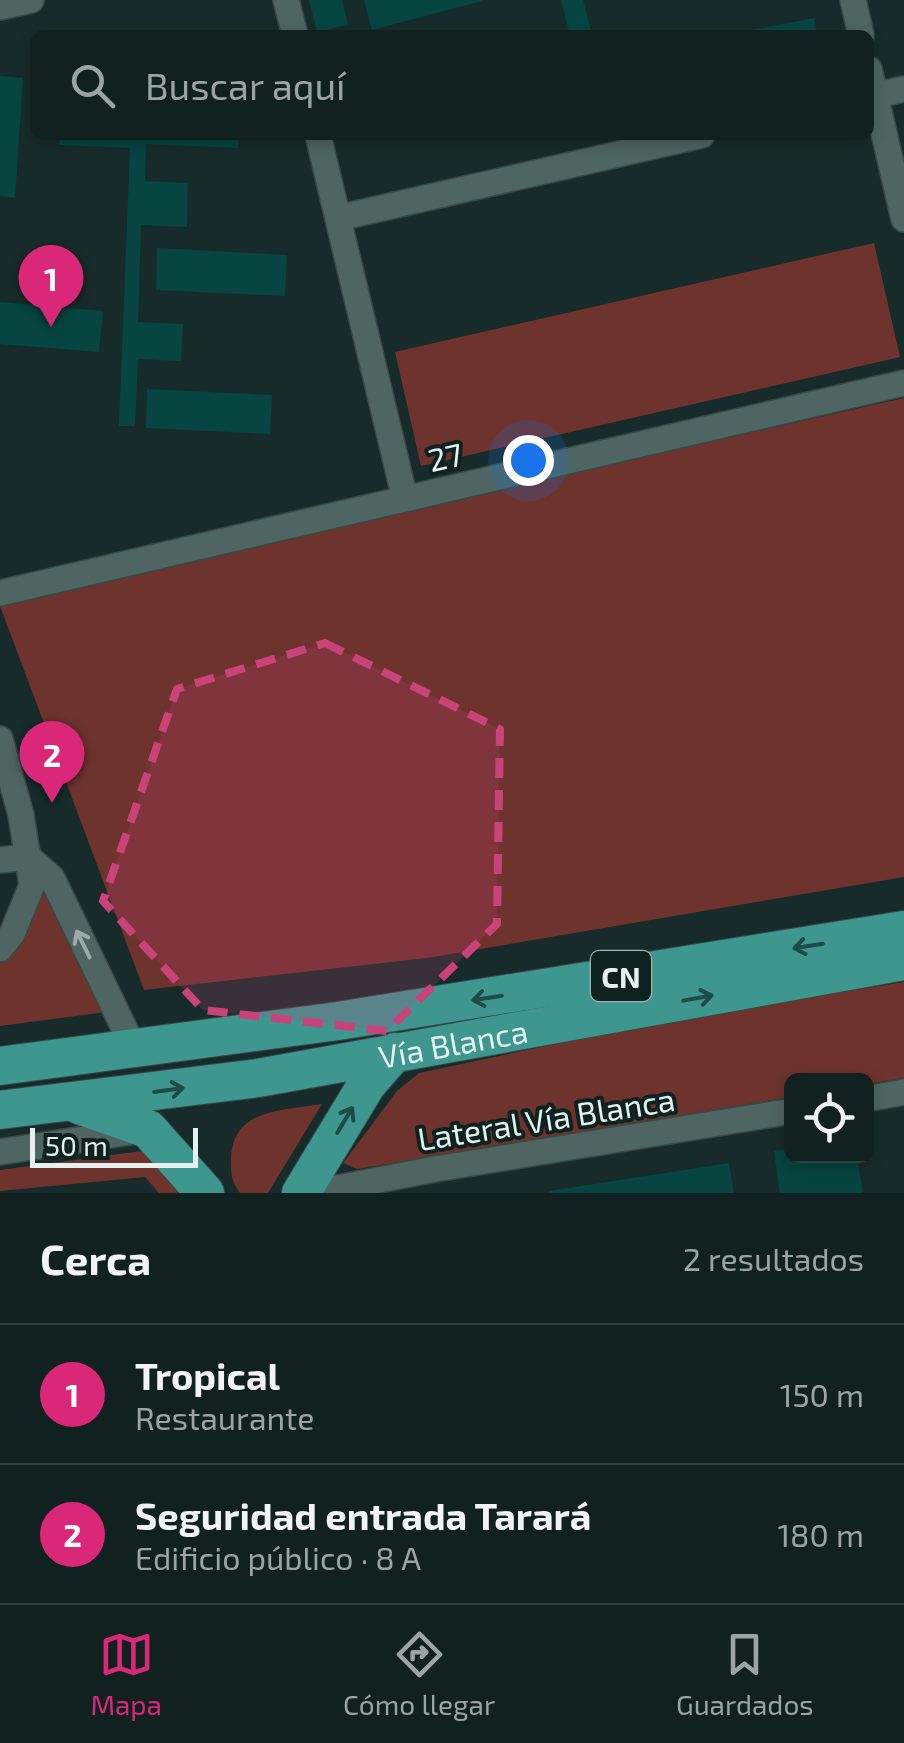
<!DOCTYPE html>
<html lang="es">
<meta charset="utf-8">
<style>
body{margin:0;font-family:"Exo 2",sans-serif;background:#1a2929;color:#f1f3f6}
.controls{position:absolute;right:30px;bottom:30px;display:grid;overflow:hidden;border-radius:15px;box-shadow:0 5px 15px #0003}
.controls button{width:90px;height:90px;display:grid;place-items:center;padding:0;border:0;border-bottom:2px solid #303e3e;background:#112120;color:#f1f3f6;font:50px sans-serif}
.scale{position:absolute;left:30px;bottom:25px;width:168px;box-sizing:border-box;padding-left:10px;border:5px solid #e4f1ef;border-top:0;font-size:28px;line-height:35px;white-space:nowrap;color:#e4f1ef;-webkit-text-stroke:8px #0e2220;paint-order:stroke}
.you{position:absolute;left:528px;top:460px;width:35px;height:35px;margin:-25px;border:8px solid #fff;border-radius:50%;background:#1a73e8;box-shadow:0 0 0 15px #1a73e833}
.badge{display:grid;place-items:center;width:65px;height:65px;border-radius:50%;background:#db2777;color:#fff;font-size:32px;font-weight:700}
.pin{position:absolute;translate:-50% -82px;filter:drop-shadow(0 2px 5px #0008)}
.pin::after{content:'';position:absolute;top:52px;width:35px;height:30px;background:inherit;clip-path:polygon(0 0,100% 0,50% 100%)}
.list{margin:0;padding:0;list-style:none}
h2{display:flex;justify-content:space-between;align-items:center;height:130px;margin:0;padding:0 40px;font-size:42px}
h2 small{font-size:32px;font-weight:400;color:#9ca3a5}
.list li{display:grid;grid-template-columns:65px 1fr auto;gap:30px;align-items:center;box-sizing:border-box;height:140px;padding:0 40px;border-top:2px solid #303e3e}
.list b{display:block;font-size:38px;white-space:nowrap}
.list p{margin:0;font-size:32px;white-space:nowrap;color:#9ca3a5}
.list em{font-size:32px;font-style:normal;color:#9ca3a5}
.icon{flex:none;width:55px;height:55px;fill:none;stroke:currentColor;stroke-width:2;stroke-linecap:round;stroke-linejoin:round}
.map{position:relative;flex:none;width:904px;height:1193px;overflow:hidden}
.search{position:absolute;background:#112120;box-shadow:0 5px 15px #0003;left:30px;right:30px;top:30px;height:110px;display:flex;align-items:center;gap:25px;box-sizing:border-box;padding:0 35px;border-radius:15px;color:#9ca3a5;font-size:38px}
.sheet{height:410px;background:#112120}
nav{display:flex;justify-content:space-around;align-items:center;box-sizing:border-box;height:140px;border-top:2px solid #303e3e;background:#112120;font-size:28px;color:#9ca3a5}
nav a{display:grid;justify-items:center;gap:5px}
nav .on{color:#db2777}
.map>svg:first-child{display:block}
.green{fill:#6e332d}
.building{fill:#064540}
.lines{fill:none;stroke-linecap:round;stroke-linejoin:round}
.minor-casing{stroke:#384947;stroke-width:28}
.highway-casing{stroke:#384947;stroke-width:40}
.minor{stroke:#4f6562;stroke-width:25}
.highway{stroke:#3e978f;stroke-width:38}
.oneway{stroke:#9aaba8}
.oneway2{stroke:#1f4b47}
.marked{fill:#c94379;fill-opacity:0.2;stroke:#c94379;stroke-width:8;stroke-dasharray:20 12;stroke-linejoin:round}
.labels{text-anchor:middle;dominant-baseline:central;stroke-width:8;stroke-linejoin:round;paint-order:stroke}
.shield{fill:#0e2220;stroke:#a4b3b1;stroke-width:2.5}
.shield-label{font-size:30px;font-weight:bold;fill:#e4f1ef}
.street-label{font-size:32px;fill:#e4f1ef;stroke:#0e2220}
</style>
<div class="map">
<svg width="904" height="1193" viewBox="0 0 904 1193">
<rect width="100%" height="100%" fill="#172c2a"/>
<g class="green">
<polygon points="874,243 900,357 421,466 395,352"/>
<polygon points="904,398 904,877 427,958 144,990 0,606 86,582"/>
<polygon points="48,886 106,1012 0,1026 0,962 15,944"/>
<polygon points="904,982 904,1078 867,1084 866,1080 792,1080 791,1097 357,1169 343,1163 397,1091 419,1073 673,1019"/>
<path d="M322,1104L268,1193H240C232,1182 231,1176 231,1163C230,1108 281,1111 322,1104Z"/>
<polygon points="142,1151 171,1163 194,1193 159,1193 145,1177 0,1191 0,1170"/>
</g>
<g class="building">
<polygon points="309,0 342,0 348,25 317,32"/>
<polygon points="364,0 482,0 482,1 372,30"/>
<polygon points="561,0 583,0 592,35 570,35"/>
<polygon points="814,18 817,35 738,35 738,33"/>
<polygon points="0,76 23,78 15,198 0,196"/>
<polygon points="60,135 238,135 238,148 146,144 145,181 188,183 187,227 141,225 138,322 183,324 181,361 138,359 135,426 119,426 130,148 59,145"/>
<polygon points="157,248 287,255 285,296 156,290"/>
<polygon points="0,302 103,311 99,352 0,344"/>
<polygon points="147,389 272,395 270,434 146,428"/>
<polygon points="792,1149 792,1156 857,1156 863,1193 780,1193 774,1151"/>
<polygon points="729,1163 734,1193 549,1193 549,1191"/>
</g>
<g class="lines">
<defs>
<g id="minor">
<polyline points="286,0 295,35"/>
<polyline points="853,0 861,35"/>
<polyline points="0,7 31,0"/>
<polyline points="869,69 904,219"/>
<polyline points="869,97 904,89"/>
<polyline points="318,135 405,499"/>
<polyline points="338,218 702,135"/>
<polyline points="0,593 904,383"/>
<polyline points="0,739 21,815 32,885 12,934 0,949"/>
<polyline points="0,860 28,857 52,878 126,1032"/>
<polyline points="866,1099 904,1092"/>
<polyline points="0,1152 143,1130"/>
<polyline points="312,1193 435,1169 792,1111"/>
</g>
<g id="highway">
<polyline points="0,1066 338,1021 904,930"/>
<polyline points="79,1105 148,1129 205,1193"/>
<path id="s1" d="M0,1110L258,1078L904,961"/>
<polyline points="301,1193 367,1084 395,1052"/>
</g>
</defs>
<use href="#minor" class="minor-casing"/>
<use href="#highway" class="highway-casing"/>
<use href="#minor" class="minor"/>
<use href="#highway" class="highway"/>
</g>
<defs><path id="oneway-shaft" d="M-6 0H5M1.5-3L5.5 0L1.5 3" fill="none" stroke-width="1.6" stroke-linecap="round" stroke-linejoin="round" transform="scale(2.5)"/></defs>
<use class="oneway" href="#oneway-shaft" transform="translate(83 944) rotate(-116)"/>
<g class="oneway2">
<use href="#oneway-shaft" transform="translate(808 946) rotate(171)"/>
<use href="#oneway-shaft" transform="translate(487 998) rotate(171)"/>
<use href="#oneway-shaft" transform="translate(698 998) rotate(-10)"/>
<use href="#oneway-shaft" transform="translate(169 1090) rotate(-8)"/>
<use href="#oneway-shaft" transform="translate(345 1120) rotate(-59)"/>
</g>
<path class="marked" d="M325,643L500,729L497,924L387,1031L203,1010L103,901L177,689Z"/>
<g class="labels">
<rect class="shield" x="591" y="951" width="60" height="50" rx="8"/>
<g class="shield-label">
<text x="621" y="976">CN</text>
</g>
<g class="street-label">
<text transform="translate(445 456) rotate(-13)">27</text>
<text stroke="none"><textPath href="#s1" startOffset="458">Vía Blanca</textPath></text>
<text transform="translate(546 1118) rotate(-9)">Lateral Vía Blanca</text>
</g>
</g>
</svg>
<div class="controls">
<button><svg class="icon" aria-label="locate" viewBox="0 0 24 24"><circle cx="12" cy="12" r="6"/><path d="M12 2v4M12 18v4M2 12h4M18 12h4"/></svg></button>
</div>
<div class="scale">50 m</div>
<div class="you"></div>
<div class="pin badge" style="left:51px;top:327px">1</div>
<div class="pin badge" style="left:52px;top:803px">2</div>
<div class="search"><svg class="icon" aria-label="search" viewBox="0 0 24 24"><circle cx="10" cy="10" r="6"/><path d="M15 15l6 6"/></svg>Buscar aquí</div>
</div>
<section class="sheet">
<h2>Cerca<small>2 resultados</small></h2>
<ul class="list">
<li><span class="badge">1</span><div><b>Tropical</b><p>Restaurante</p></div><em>150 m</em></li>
<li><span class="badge">2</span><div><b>Seguridad entrada Tarará</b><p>Edificio público · 8 A</p></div><em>180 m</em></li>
</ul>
</section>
<nav>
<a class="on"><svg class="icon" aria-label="map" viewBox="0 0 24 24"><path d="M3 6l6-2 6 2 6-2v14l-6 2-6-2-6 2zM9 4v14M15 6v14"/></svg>Mapa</a>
<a><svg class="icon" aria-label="directions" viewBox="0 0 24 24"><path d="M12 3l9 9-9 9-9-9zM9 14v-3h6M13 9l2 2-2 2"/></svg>Cómo llegar</a>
<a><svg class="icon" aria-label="saved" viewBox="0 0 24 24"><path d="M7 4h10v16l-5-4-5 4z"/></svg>Guardados</a>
</nav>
